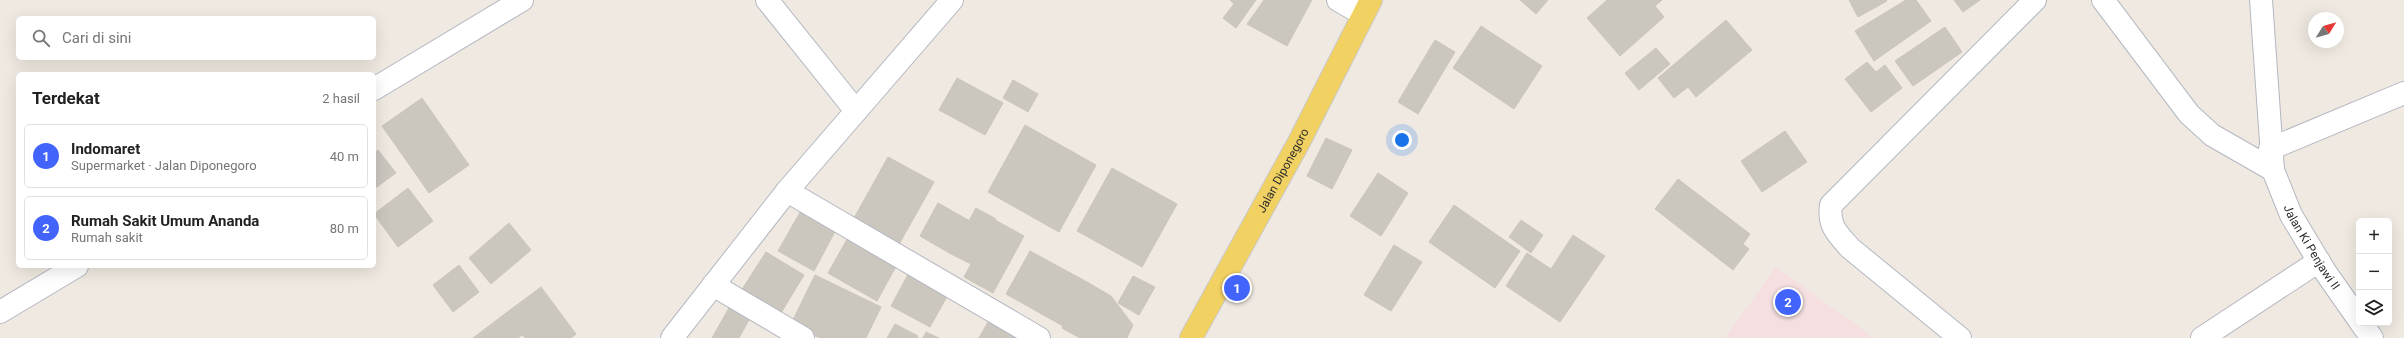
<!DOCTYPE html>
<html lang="id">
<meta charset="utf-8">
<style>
body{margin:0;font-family:Roboto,sans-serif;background:#f2f2f2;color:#222}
.controls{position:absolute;right:12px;bottom:12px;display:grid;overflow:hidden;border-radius:6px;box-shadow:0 4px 16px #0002}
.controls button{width:36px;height:36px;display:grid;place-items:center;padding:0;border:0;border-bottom:1px solid #e0e0e0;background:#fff;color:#222;font:20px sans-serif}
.compass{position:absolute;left:2308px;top:12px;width:36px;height:36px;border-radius:50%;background:#fff;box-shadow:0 4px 16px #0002;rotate:53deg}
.you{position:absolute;left:1402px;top:140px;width:14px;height:14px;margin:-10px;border:3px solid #fff;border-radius:50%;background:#1a73e8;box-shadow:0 0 0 6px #1a73e833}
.badge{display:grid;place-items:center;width:26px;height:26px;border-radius:50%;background:#4264fb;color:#fff;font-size:13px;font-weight:700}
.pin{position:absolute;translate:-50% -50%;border:2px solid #fff;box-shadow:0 1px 4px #0006}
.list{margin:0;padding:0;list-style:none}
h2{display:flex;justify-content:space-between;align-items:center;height:52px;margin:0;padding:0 16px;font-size:17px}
h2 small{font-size:13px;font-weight:400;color:#767676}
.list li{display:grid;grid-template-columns:26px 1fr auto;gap:12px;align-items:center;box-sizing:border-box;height:64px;margin:0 8px 8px;padding:0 8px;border:1px solid #e0e0e0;border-radius:6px}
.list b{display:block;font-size:15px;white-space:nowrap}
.list p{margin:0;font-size:13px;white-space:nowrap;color:#767676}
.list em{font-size:13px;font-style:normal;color:#767676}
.icon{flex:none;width:22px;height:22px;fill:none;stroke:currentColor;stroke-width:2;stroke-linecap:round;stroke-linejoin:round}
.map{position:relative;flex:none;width:2404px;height:338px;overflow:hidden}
.search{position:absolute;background:#fff;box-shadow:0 4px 16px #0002;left:16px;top:16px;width:360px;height:44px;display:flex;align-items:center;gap:10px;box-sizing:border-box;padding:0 14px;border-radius:6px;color:#767676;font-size:15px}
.panel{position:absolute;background:#fff;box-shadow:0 4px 16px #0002;left:16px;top:72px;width:360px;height:196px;border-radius:6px}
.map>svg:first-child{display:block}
.medical{fill:#f5dfe0}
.building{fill:#cbc7bf;stroke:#cbc5ba}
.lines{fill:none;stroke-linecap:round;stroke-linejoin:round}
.minor-casing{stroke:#b4b7c1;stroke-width:24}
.major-casing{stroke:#c9c9c9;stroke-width:24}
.minor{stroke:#fff;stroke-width:22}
.major{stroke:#f2d163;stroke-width:22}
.labels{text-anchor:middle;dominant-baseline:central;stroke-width:3;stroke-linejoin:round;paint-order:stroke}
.street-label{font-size:12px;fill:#2e2e2e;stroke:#fff}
</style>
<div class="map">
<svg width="2404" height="338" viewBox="0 0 2404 338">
<rect width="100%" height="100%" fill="#efe9e1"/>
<polygon class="medical" points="1776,267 1874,338 1725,338"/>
<g class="building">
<polygon points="1230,0 1256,0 1236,28 1223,18 1234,4"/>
<polygon points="1264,0 1312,0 1287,46 1247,24"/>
<polygon points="1520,0 1548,0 1536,14"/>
<polygon points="1607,0 1662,0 1655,6 1664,17 1620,56 1587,18"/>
<polygon points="1849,0 1886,0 1887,1 1858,17"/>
<polygon points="1906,0 1916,0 1931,21 1874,61 1855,31"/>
<polygon points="1954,0 1980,0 1963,12"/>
<polygon points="1726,20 1752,50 1696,97 1688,87 1674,98 1658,78"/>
<polygon points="1481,26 1542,66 1514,109 1453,68"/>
<polygon points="1945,27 1962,52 1913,86 1895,61"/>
<polygon points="1435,40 1455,52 1418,114 1398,102"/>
<polygon points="1656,48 1670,64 1639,90 1625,73"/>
<polygon points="1867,62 1876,72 1885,65 1902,88 1871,112 1845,79"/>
<polygon points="957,78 1003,103 985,135 939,110"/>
<polygon points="1013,80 1038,94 1028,112 1003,98"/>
<polygon points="422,98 445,131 406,160 382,126"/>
<polygon points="1025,125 1096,165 1059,232 988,192"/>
<polygon points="445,131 469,165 429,193 406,160"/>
<polygon points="1785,131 1807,162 1762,192 1741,161"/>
<polygon points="1326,138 1352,150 1332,189 1307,176"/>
<polygon points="378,150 396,173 374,189 374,153"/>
<polygon points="888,157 934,182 898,246 853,220"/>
<polygon points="1112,168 1177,204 1142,267 1077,231"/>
<polygon points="1378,173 1408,193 1381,236 1350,216"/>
<polygon points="1678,179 1750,234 1743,244 1749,249 1733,270 1655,209"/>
<polygon points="408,188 433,221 398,247 374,214"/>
<polygon points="938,203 970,221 951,254 920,236"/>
<polygon points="1454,205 1520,251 1495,288 1429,242"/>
<polygon points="803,207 838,226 814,271 778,251"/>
<polygon points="976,208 996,219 971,264 951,254"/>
<polygon points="995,220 1024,236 993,293 964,277"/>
<polygon points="1521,220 1543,235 1531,253 1509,237"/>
<polygon points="509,223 531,250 491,284 469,258"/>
<polygon points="850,234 876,249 854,288 828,273"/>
<polygon points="1573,235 1605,256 1560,322 1506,286 1527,253 1551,269"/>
<polygon points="1394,245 1422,262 1391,311 1364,295"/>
<polygon points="876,249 899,261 877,301 854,288"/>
<polygon points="1030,251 1087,282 1063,326 1006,294"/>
<polygon points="766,252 804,275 778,318 739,294"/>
<polygon points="459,265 479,292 453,312 433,285"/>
<polygon points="911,269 950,291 930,327 891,306"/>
<polygon points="815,275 881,307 866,338 820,338 791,324"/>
<polygon points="1133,276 1155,287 1139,315 1118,303"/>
<polygon points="1087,282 1111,296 1133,325 1127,338 1080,338 1062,328"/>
<polygon points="541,287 576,334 571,338 525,338 506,313"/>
<polygon points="730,306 750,318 739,338 712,338"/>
<polygon points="506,313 522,335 518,338 473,338"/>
<polygon points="988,322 1017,338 979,338"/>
<polygon points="895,324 918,336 917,338 887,338"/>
<polygon points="926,332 939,338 923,338"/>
</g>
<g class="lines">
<defs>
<g id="minor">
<polyline points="767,0 856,111"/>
<polyline points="1338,0 1362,14"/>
<polyline points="2103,0 2189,114 2212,135 2273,170"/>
<path id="s1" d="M2261,0L2273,170L2291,215L2324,270L2359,320"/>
<polyline points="374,89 522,0"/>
<polyline points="2270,149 2404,93"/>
<polyline points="787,191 1039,338"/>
<polyline points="713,285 803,338"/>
<polyline points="0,312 77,266"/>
<polyline points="2361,323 2372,338"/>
<polyline points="672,338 787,191 952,0"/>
<path d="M1960,338L1850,248C1837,233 1828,226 1831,205L2035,0"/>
<polyline points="2202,338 2319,261"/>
</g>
<g id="major">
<path id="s2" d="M1191,338L1299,142L1371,0"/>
</g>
</defs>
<use href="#minor" class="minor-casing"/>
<use href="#major" class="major-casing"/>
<use href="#minor" class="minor"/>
<use href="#major" class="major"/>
</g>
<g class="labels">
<g class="street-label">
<text stroke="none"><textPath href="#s2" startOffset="191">Jalan Diponegoro</textPath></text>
<text stroke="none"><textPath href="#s1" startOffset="257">Jalan Ki Penjawi II</textPath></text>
</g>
</g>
</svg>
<div class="controls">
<button>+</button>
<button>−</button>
<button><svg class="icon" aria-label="layers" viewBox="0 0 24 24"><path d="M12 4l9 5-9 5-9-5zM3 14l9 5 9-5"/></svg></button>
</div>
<svg class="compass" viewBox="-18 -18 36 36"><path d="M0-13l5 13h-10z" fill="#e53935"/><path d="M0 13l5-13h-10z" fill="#767676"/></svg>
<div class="you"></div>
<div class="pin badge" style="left:1237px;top:288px">1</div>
<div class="pin badge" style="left:1788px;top:302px">2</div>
<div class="search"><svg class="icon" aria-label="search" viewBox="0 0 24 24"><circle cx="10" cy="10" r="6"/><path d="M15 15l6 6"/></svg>Cari di sini</div>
<section class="panel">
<h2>Terdekat<small>2 hasil</small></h2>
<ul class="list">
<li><span class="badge">1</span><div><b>Indomaret</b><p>Supermarket · Jalan Diponegoro</p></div><em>40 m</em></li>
<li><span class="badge">2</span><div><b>Rumah Sakit Umum Ananda</b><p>Rumah sakit</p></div><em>80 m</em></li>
</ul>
</section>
</div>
